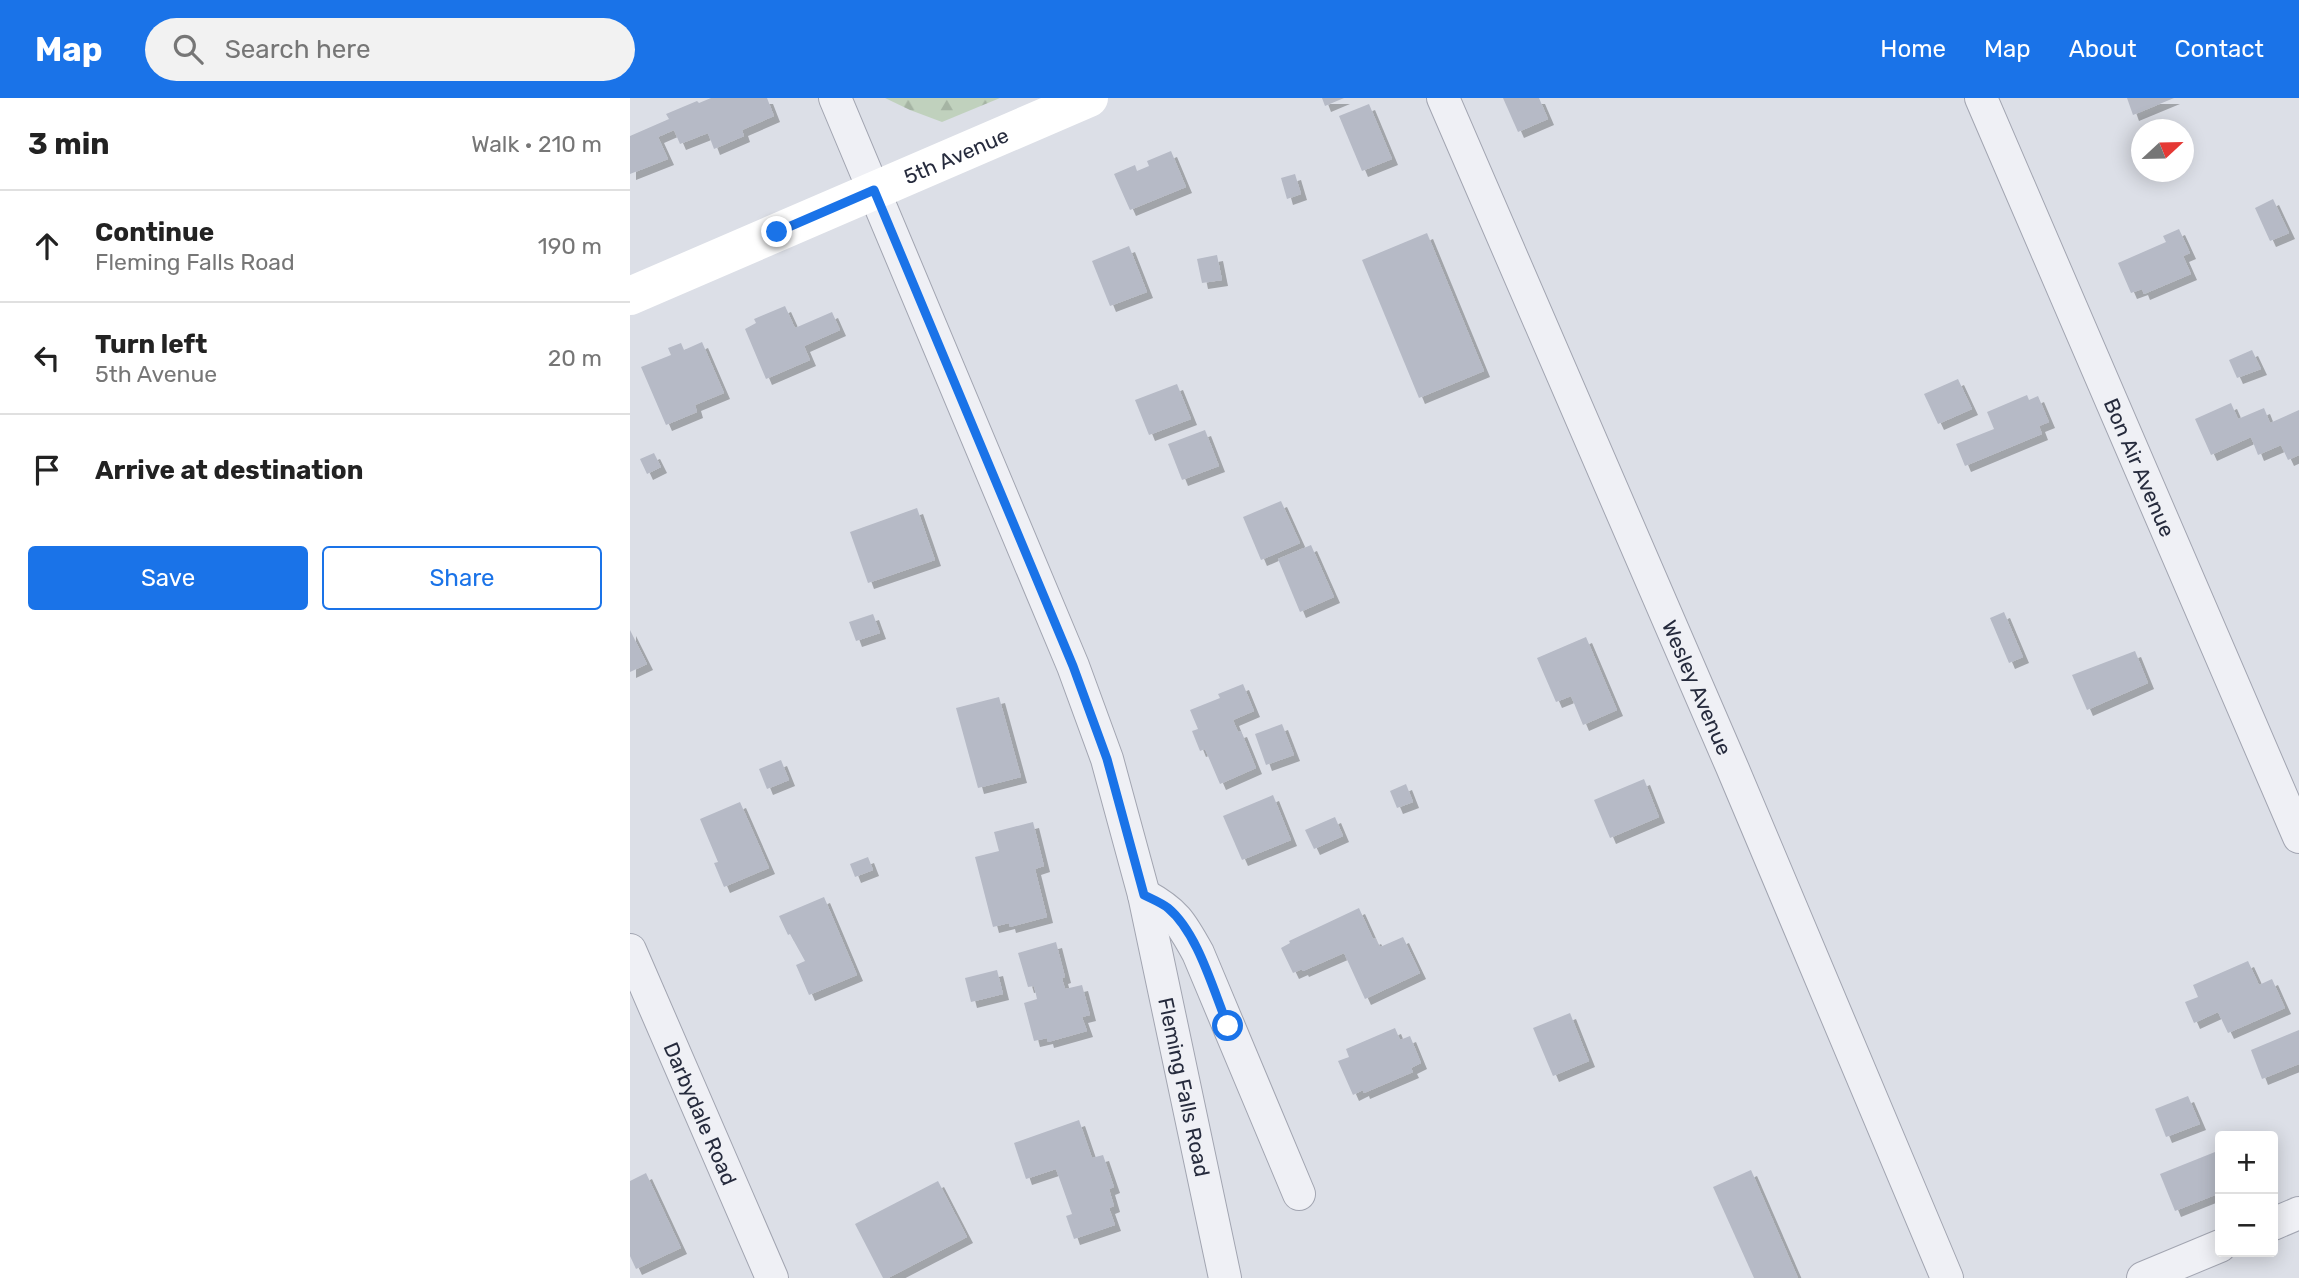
<!DOCTYPE html>
<meta charset="utf-8">
<style>
body{margin:0;font-family:Rubik,sans-serif;background:#f2f2f2;color:#222}
.controls{position:absolute;right:21px;bottom:21px;display:grid;overflow:hidden;border-radius:7px;box-shadow:0 4px 18px #0003}
.controls button{width:63px;height:63px;display:grid;place-items:center;padding:0;border:0;border-bottom:2px solid #e0e0e0;background:#fff;color:#222;font:35px sans-serif}
.compass{position:absolute;left:1501px;top:21px;width:63px;height:63px;border-radius:50%;background:#fff;box-shadow:0 4px 18px #0003;rotate:68deg}
.stop{position:absolute;width:21px;height:21px;margin:-16px;border:5px solid #1a73e8;border-radius:50%;background:#fff}
.stop.end{background:#1a73e8;border-color:#fff;box-shadow:0 2px 7px #0008}
.list{margin:0;padding:0;list-style:none}
h2{display:flex;justify-content:space-between;align-items:center;height:91px;margin:0;padding:0 28px;font-size:30px}
h2 small{font-size:23px;font-weight:400;color:#767676}
.list li{display:grid;grid-template-columns:46px 1fr auto;gap:21px;align-items:center;box-sizing:border-box;height:112px;padding:0 28px;border-top:2px solid #e0e0e0}
.list b{display:block;font-size:26px;white-space:nowrap}
.list p{margin:0;font-size:23px;white-space:nowrap;color:#767676}
.list em{font-size:23px;font-style:normal;color:#767676}
.actions{display:flex;gap:14px;padding:21px 28px}
.actions a{flex:1;padding:16px 0;border:2px solid #1a73e8;border-radius:7px;text-align:center;font-size:24px;color:#1a73e8}
.actions .main{background:#1a73e8;color:#fff}
.icon{flex:none;width:38px;height:38px;fill:none;stroke:currentColor;stroke-width:2;stroke-linecap:round;stroke-linejoin:round}
.map{position:relative;flex:none;width:1669px;height:1180px;overflow:hidden}
header{display:flex;align-items:center;gap:42px;box-sizing:border-box;height:98px;padding:0 35px;background:#1a73e8;color:#fff}
header strong{font-size:33px}
nav{display:flex;gap:38px;margin-inline-start:auto;font-size:24px}
.search{width:490px;height:63px;background:#f2f2f2;display:flex;align-items:center;gap:18px;box-sizing:border-box;padding:0 24px;border-radius:38px;color:#767676;font-size:26px}
main{display:flex}
aside{flex:1;background:#fff}
.map>svg:first-child{display:block}
.forest{fill:url(#forest-firs)}
.building{fill:#b6bac6;filter:url(#shadow)}
.lines{fill:none;stroke-linecap:round;stroke-linejoin:round}
.street-casing{stroke:#a2a5b1;stroke-width:34}
.street{stroke:#eff0f5;stroke-width:32}
.secondary{stroke:#fff;stroke-width:38}
.route{stroke:#1a73e8;stroke-width:9}
.labels{text-anchor:middle;dominant-baseline:central;stroke-width:6;stroke-linejoin:round;paint-order:stroke}
.street-label{font-size:21px;fill:#262b3d;stroke:#ebeef4}
</style>
<header>
<strong>Map</strong>
<div class="search"><svg class="icon" aria-label="search" viewBox="0 0 24 24"><circle cx="10" cy="10" r="6"/><path d="M15 15l6 6"/></svg>Search here</div>
<nav><a>Home</a><a>Map</a><a>About</a><a>Contact</a></nav>
</header>
<main>
<aside>
<h2>3 min<small>Walk · 210 m</small></h2>
<ul class="list">
<li><svg class="icon" aria-label="ahead" viewBox="0 0 24 24"><path d="M12 20V5M6 11l6-6 6 6"/></svg><div><b>Continue</b><p>Fleming Falls Road</p></div><em>190 m</em></li>
<li><svg class="icon" aria-label="left" viewBox="0 0 24 24"><path d="M17 20v-9H6M10 6l-5 5 5 5"/></svg><div><b>Turn left</b><p>5th Avenue</p></div><em>20 m</em></li>
<li><svg class="icon" aria-label="arrive" viewBox="0 0 24 24"><path d="M6 21V4h12l-3 4 3 4H6"/></svg><div><b>Arrive at destination</b></div></li>
</ul>
<div class="actions"><a class="main">Save</a><a>Share</a></div>
</aside>
<div class="map">
<svg width="1669" height="1180" viewBox="0 0 1669 1180">
<defs>
<pattern id="forest-firs" width="22" height="20" patternUnits="userSpaceOnUse" patternTransform="scale(1.75)"><rect width="22" height="20" fill="#c0d1bd"/><path d="M5 1l3.5 6h-7zM16 11l3.5 6h-7z" fill="#a5b4a3"/></pattern>
<filter id="shadow"><feDropShadow dx="6" dy="6" stdDeviation="0" flood-color="#0004"/></filter>
</defs>
<rect width="100%" height="100%" fill="#dcdfe7"/>
<polygon class="forest" points="255,0 370,0 312,24 280,12"/>
<g class="building">
<polygon points="81,0 137,0 144,18 112,32 114,38 84,51 78,35 50,46 44,32 28,39 38,61 0,76 0,38 39,21 36,16 67,3 69,5"/>
<polygon points="692,0 714,0 695,8"/>
<polygon points="873,0 909,0 918,21 888,34"/>
<polygon points="1497,0 1544,0 1503,17"/>
<polygon points="739,6 762,61 732,73 709,18"/>
<polygon points="541,53 556,89 500,112 484,76 505,67 507,73 519,68 517,63"/>
<polygon points="665,76 671,96 657,101 651,80"/>
<polygon points="1643,101 1659,135 1640,143 1625,110"/>
<polygon points="1549,131 1560,155 1553,158 1561,176 1514,196 1512,191 1501,195 1488,165 1536,144 1533,138"/>
<polygon points="797,135 854,273 789,300 732,162"/>
<polygon points="499,148 517,194 480,208 462,163"/>
<polygon points="587,157 592,182 572,185 567,161"/>
<polygon points="155,208 165,230 202,214 210,232 174,248 180,262 136,281 115,231 126,225 124,221"/>
<polygon points="72,244 94,295 65,307 67,314 36,327 11,269 41,257 38,250 51,245 54,252"/>
<polygon points="1622,252 1631,271 1607,280 1599,262"/>
<polygon points="1328,281 1342,311 1308,326 1294,296"/>
<polygon points="547,286 561,321 519,337 505,302"/>
<polygon points="1397,297 1399,302 1408,298 1419,324 1409,328 1412,336 1335,368 1326,346 1364,331 1357,314"/>
<polygon points="1601,305 1608,321 1634,310 1640,325 1669,312 1669,357 1658,362 1651,347 1628,357 1621,339 1581,357 1565,321"/>
<polygon points="575,332 589,368 552,382 538,346"/>
<polygon points="24,355 31,369 17,376 10,361"/>
<polygon points="651,403 670,445 631,462 613,419"/>
<polygon points="287,410 305,462 238,485 220,434"/>
<polygon points="681,447 704,499 670,514 648,461"/>
<polygon points="1374,514 1393,559 1379,565 1360,520"/>
<polygon points="243,516 250,535 226,543 219,524"/>
<polygon points="0,532 17,566 0,574"/>
<polygon points="956,539 987,612 953,627 941,598 926,604 907,560"/>
<polygon points="1505,553 1518,585 1457,612 1442,577"/>
<polygon points="613,586 624,613 603,622 608,634 611,633 626,670 590,686 575,651 570,653 562,633 568,631 560,612 590,600 588,596"/>
<polygon points="369,599 391,679 348,690 326,610"/>
<polygon points="652,626 664,657 636,667 625,636"/>
<polygon points="151,662 159,682 137,691 129,671"/>
<polygon points="1014,681 1029,719 980,740 964,702"/>
<polygon points="776,686 783,704 767,710 760,693"/>
<polygon points="643,697 661,742 612,762 593,718"/>
<polygon points="110,704 139,770 94,789 84,765 88,764 70,721"/>
<polygon points="705,719 713,738 684,751 675,732"/>
<polygon points="403,724 414,768 405,771 417,819 380,829 379,825 363,829 345,759 369,753 364,734"/>
<polygon points="238,759 243,772 225,779 220,766"/>
<polygon points="194,799 227,877 179,897 166,867 175,863 160,836 158,837 149,818"/>
<polygon points="729,810 743,841 745,840 750,849 773,839 790,875 735,901 714,855 673,873 672,871 663,875 651,850 660,845 659,843"/>
<polygon points="426,844 435,879 432,880 435,891 452,887 460,917 452,919 457,933 418,944 417,940 404,943 394,905 407,901 404,888 398,889 388,855"/>
<polygon points="1618,863 1629,887 1642,881 1655,910 1598,935 1588,914 1564,925 1555,904 1568,899 1563,887"/>
<polygon points="367,872 373,896 341,904 335,880"/>
<polygon points="940,915 959,963 923,978 903,930"/>
<polygon points="765,930 770,942 780,938 791,965 781,970 783,974 734,995 733,992 723,997 708,963 719,959 716,951"/>
<polygon points="1669,932 1669,966 1632,981 1621,952"/>
<polygon points="1558,998 1570,1026 1536,1039 1525,1011"/>
<polygon points="449,1022 462,1060 473,1057 484,1089 479,1091 484,1108 479,1110 485,1127 444,1141 436,1118 442,1116 426,1071 396,1081 384,1045"/>
<polygon points="1590,1052 1590,1095 1545,1113 1530,1076"/>
<polygon points="1121,1072 1168,1180 1124,1180 1083,1089"/>
<polygon points="16,1075 51,1150 6,1171 0,1158 0,1083"/>
<polygon points="308,1083 337,1139 258,1180 253,1180 225,1126"/>
</g>
<g class="lines">
<defs>
<g id="street">
<path id="s1" d="M205,0L443,568L477,661L514,797L595,1180"/>
<path id="s2" d="M813,0L1102,669L1317,1180"/>
<path id="s3" d="M1351,0L1669,739"/>
<path d="M514,797C545,814 551,824 568,855L669,1096"/>
<path id="s4" d="M0,852L142,1180"/>
<polyline points="1643,1126 1669,1115"/>
<polyline points="1513,1180 1590,1148"/>
</g>
</defs>
<use href="#street" class="street-casing"/>
<use href="#street" class="street"/>
<path class="secondary" id="s5" d="M0,198L459,0"/>
</g>
<g class="lines">
<path class="route" d="M147,134L244,92L443,568L477,661L514,797C522,801 532,805 538,810C568,835 583,892 598,928"/>
</g>
<g class="labels">
<g class="street-label">
<text stroke="none"><textPath href="#s5" startOffset="355">5th Avenue</textPath></text>
<text stroke="none"><textPath href="#s3" startOffset="402">Bon Air Avenue</textPath></text>
<text stroke="none"><textPath href="#s2" startOffset="642">Wesley Avenue</textPath></text>
<text stroke="none"><textPath href="#s1" startOffset="1052">Fleming Falls Road</textPath></text>
<text stroke="none"><textPath href="#s4" startOffset="178">Darbydale Road</textPath></text>
</g>
</g>
</svg>
<div class="controls">
<button>+</button>
<button>−</button>
</div>
<svg class="compass" viewBox="-18 -18 36 36"><path d="M0-13l5 13h-10z" fill="#e53935"/><path d="M0 13l5-13h-10z" fill="#767676"/></svg>
<div class="stop" style="left:598px;top:928px"></div>
<div class="stop end" style="left:147px;top:134px"></div>
</div>
</main>
